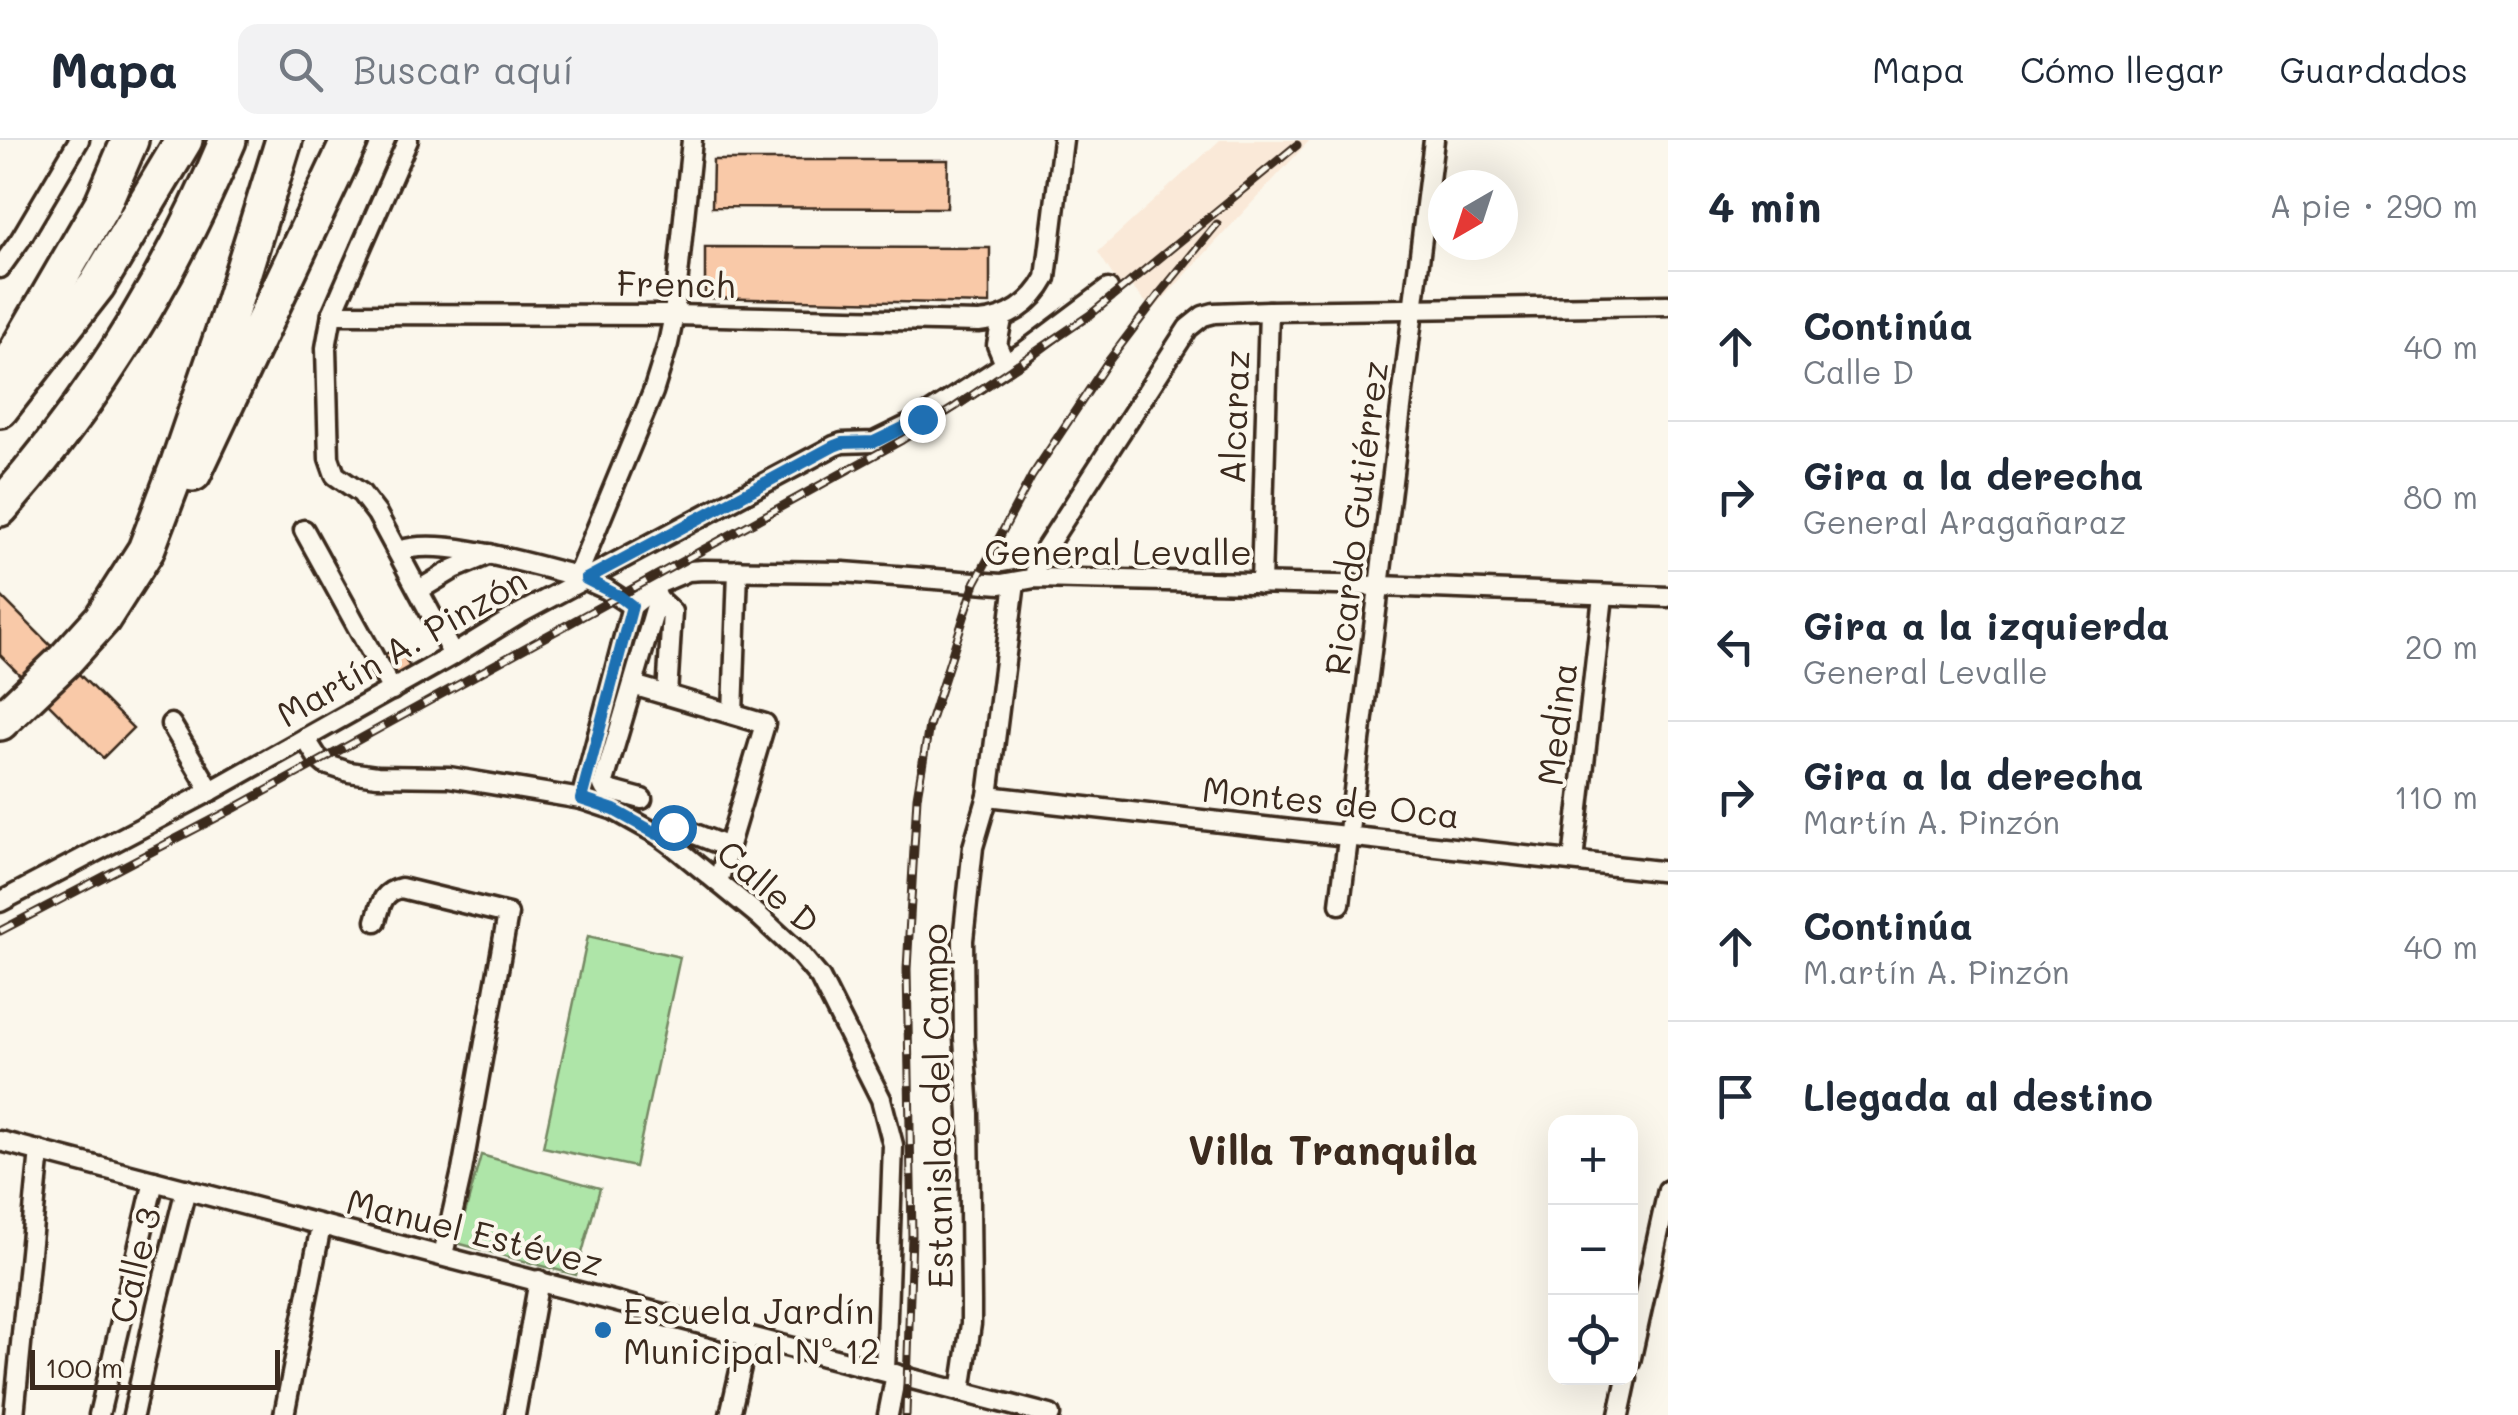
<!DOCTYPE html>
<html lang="es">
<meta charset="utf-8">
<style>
body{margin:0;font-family:Mali,sans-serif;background:#f2f2f3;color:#1f2937}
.controls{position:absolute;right:30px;bottom:30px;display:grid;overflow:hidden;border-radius:20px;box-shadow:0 10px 40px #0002}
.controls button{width:90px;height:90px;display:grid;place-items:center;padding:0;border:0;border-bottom:2px solid #e0e1e3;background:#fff;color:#1f2937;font:50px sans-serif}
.compass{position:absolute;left:1428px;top:30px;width:90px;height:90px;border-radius:50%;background:#fff;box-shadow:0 10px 40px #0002;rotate:219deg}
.scale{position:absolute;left:30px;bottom:25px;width:250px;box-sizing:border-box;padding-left:10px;border:5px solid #3b2a1e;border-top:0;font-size:28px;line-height:35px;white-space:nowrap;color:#3b2a1e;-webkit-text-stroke:8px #fbf7ec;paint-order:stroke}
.stop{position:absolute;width:30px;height:30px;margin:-22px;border:8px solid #1f6fb2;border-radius:50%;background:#fff}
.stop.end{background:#1f6fb2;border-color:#fff;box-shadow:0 2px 10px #0008}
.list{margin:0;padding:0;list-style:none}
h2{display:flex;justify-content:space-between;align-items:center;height:130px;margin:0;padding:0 40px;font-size:42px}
h2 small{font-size:32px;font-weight:400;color:#747a83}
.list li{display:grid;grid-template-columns:65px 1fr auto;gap:30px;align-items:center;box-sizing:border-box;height:150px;padding:0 40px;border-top:2px solid #e0e1e3}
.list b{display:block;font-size:38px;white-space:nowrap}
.list p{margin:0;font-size:32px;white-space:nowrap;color:#747a83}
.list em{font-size:32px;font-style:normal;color:#747a83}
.icon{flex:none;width:55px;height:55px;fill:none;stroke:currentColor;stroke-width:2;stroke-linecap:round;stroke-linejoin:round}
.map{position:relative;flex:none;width:1668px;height:1275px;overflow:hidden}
header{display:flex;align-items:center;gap:60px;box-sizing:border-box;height:140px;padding:0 50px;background:#fff;border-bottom:2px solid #e0e1e3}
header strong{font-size:48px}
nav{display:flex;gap:55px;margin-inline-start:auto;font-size:35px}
.search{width:700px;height:90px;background:#f2f2f3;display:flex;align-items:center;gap:25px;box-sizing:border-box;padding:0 35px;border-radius:20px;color:#747a83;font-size:38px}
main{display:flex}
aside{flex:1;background:#fff}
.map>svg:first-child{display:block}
.built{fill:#fae9d8}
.green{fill:#aee5a8;stroke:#748863;stroke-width:2.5}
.building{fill:#f9c9a8;stroke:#3b2a1e;stroke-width:2.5}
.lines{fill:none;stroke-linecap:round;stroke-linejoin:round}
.minor-casing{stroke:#3b2a1e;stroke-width:25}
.motorway-casing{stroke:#3b2a1e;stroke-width:42}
.minor{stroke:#fbf7ec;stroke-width:18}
.motorway{stroke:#fbf7ec;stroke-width:35}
.rail-casing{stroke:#3b2a1e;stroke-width:9}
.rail{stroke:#fbf7ec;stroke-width:5;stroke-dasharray:15;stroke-linecap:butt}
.route{stroke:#1f6fb2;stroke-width:12}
.poi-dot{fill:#1f6fb2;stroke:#fbf7ec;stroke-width:4}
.labels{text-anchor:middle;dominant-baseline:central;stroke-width:8;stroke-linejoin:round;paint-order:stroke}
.street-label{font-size:35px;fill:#3b2a1e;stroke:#fbf7ec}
.poi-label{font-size:35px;fill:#3b2a1e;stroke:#fbf7ec;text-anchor:start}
.quarter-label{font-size:40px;font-weight:bold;fill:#3b2a1e;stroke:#fbf7ec}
</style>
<header>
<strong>Mapa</strong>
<div class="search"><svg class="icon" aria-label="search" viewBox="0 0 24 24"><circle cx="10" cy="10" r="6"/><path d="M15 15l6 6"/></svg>Buscar aquí</div>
<nav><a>Mapa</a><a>Cómo llegar</a><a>Guardados</a></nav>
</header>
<main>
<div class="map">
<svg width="1668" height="1275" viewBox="0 0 1668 1275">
<rect width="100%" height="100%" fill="#fbf7ec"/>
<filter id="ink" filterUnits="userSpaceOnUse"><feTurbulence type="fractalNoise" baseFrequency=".01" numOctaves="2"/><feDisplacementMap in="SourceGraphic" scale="20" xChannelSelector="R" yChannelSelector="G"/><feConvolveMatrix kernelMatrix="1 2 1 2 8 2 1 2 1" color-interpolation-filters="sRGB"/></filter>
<g filter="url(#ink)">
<polygon class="built" points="1220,0 1310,0 1153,170 1130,145 1122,150 1098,112"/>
<g class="green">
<polygon points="588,796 680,817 635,1027 543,1007"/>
<polygon points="481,1015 600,1048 576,1135 457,1103"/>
</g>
<g class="building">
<polygon points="713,20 948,20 947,68 712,67"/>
<polygon points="705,107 990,108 990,164 705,158"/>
<polygon points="0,455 133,588 103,618 0,515"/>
<polygon points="399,507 412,531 391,542 378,518"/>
</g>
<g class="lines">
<defs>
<g id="minor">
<polyline points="408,0 332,174 326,208 329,318 335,335 361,353 377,374 453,515"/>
<polyline points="0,128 20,100 79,0"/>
<path d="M332,174L674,175L979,182C1008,180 1032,164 1046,138L1063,0"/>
<polyline points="1002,179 997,205 1005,224"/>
<polyline points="304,390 392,550"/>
<path d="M398,411C441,396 532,425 577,436"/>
<polyline points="1035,438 1036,423 1188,188 1203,176 1214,173 1269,171 1668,165"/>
<polyline points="1261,444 1269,171"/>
<polyline points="419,450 454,429 490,414"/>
<polyline points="658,459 672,472 667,555"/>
<polyline points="632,466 660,443 688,431 704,430 843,432 1001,444 1035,438 1380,446 1668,457"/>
<polyline points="632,466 606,449 577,436 653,252 668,204 674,175 692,0"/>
<polyline points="633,545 765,584 718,742"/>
<polyline points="733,574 738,430"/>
<polyline points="171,584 211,651"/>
<polyline points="305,598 317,617 325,624 349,632 377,636 449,637 581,659 614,670 657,694 676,708 758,775 799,813 820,838 881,959 893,1005 885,1231"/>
<polyline points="988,656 1668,732"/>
<polyline points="581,659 632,466"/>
<polyline points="642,659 605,649 603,645 658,459 654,448"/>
<polyline points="657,694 669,687 677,687 728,707"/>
<polyline points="1573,721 1603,456"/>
<polyline points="0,762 211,651 453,515 521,473 834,306 842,303 874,302 921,279 1024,212 1108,149"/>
<polyline points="1340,764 1434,0"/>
<path d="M376,781C381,764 382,752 401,748L508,774L462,1031L443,1115"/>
<polyline points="0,1001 1050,1275"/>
<polyline points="1630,1222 1668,1050"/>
<polyline points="961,1252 971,1184 971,1161 969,973 964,898 963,800 973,707 988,656 1015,442"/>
<polyline points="14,1275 40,1011"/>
<polyline points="99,1275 154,1041"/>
<polyline points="133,1275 157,1165 186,1049"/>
<polyline points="284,1275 321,1086"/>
<polyline points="515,1275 539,1140"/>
<polyline points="730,1275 748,1196"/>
<polyline points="888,1275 896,1234"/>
<polyline points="1619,1275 1627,1238"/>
</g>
<g id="motorway">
<polyline points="5,232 103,63 130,0"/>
<polyline points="0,269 97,145 184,0"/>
<polyline points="193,333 350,0"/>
<path d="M0,368C96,259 172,134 228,0"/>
<polyline points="0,582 64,521 102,479 146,410 178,326 228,180 284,0"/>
</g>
</defs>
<use href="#minor" class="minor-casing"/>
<use href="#motorway" class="motorway-casing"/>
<use href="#minor" class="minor"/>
<use href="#motorway" class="motorway"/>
<defs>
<g id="rail">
<polyline points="0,791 235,668 902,300 955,267 1090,175 1297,5"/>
<polyline points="906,1275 912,1095 907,829 917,657 929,586 975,443 1032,336 1107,223 1161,152 1217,84"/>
</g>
</defs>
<use href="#rail" class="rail-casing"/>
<use href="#rail" class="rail"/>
</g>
</g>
<g class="lines" filter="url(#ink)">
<polyline class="route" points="673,687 657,694 614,670 581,659 632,466 619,456 586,439 834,306 842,303 874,302 922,279"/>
</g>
<circle class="poi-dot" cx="603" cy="1190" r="10"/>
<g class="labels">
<g class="street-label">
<text transform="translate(676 143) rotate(1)">French</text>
<text transform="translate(1233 277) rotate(-88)">Alcaraz</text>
<text transform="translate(1355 378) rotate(-83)">Ricardo Gutiérrez</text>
<text x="1118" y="411">General Levalle</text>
<text transform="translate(401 506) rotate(-30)">Martín A. Pinzón</text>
<text transform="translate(1556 584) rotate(-83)">Medina</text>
<text transform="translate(1331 661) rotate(6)">Montes de Oca</text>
<text transform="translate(769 746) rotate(41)">Calle D</text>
<text transform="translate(936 966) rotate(-91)">Estanislao del Campo</text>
<text transform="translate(475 1091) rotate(14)">Manuel Estévez</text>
<text transform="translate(134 1125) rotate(-76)">Calle 3</text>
</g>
<g class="poi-label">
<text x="623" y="1170">Escuela Jardín<tspan x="623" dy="40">Municipal Nº 12</tspan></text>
</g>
<g class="quarter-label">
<text x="1333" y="1009">Villa Tranquila</text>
</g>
</g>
</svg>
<div class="controls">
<button>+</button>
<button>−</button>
<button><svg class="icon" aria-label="locate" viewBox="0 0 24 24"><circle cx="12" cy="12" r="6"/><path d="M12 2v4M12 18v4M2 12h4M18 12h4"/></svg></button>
</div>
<svg class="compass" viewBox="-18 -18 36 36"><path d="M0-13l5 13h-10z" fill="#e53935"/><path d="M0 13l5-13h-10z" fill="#747a83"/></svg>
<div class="scale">100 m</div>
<div class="stop" style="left:673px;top:687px"></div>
<div class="stop end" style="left:922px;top:279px"></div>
</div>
<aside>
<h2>4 min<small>A pie · 290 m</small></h2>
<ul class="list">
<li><svg class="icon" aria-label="ahead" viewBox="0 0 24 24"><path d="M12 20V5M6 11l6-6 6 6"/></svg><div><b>Continúa</b><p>Calle D</p></div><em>40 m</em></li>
<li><svg class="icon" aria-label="right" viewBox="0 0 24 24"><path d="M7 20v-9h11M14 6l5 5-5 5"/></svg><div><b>Gira a la derecha</b><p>General Aragañaraz</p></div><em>80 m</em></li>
<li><svg class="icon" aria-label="left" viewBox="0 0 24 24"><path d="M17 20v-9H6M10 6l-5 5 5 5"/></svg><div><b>Gira a la izquierda</b><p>General Levalle</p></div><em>20 m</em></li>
<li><svg class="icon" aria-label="right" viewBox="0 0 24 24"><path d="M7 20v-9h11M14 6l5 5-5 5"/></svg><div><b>Gira a la derecha</b><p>Martín A. Pinzón</p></div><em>110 m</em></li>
<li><svg class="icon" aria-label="ahead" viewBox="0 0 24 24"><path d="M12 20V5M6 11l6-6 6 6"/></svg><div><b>Continúa</b><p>M.artín A. Pinzón</p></div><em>40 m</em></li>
<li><svg class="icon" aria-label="arrive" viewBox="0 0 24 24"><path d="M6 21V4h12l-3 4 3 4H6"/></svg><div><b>Llegada al destino</b></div></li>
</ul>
</aside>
</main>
